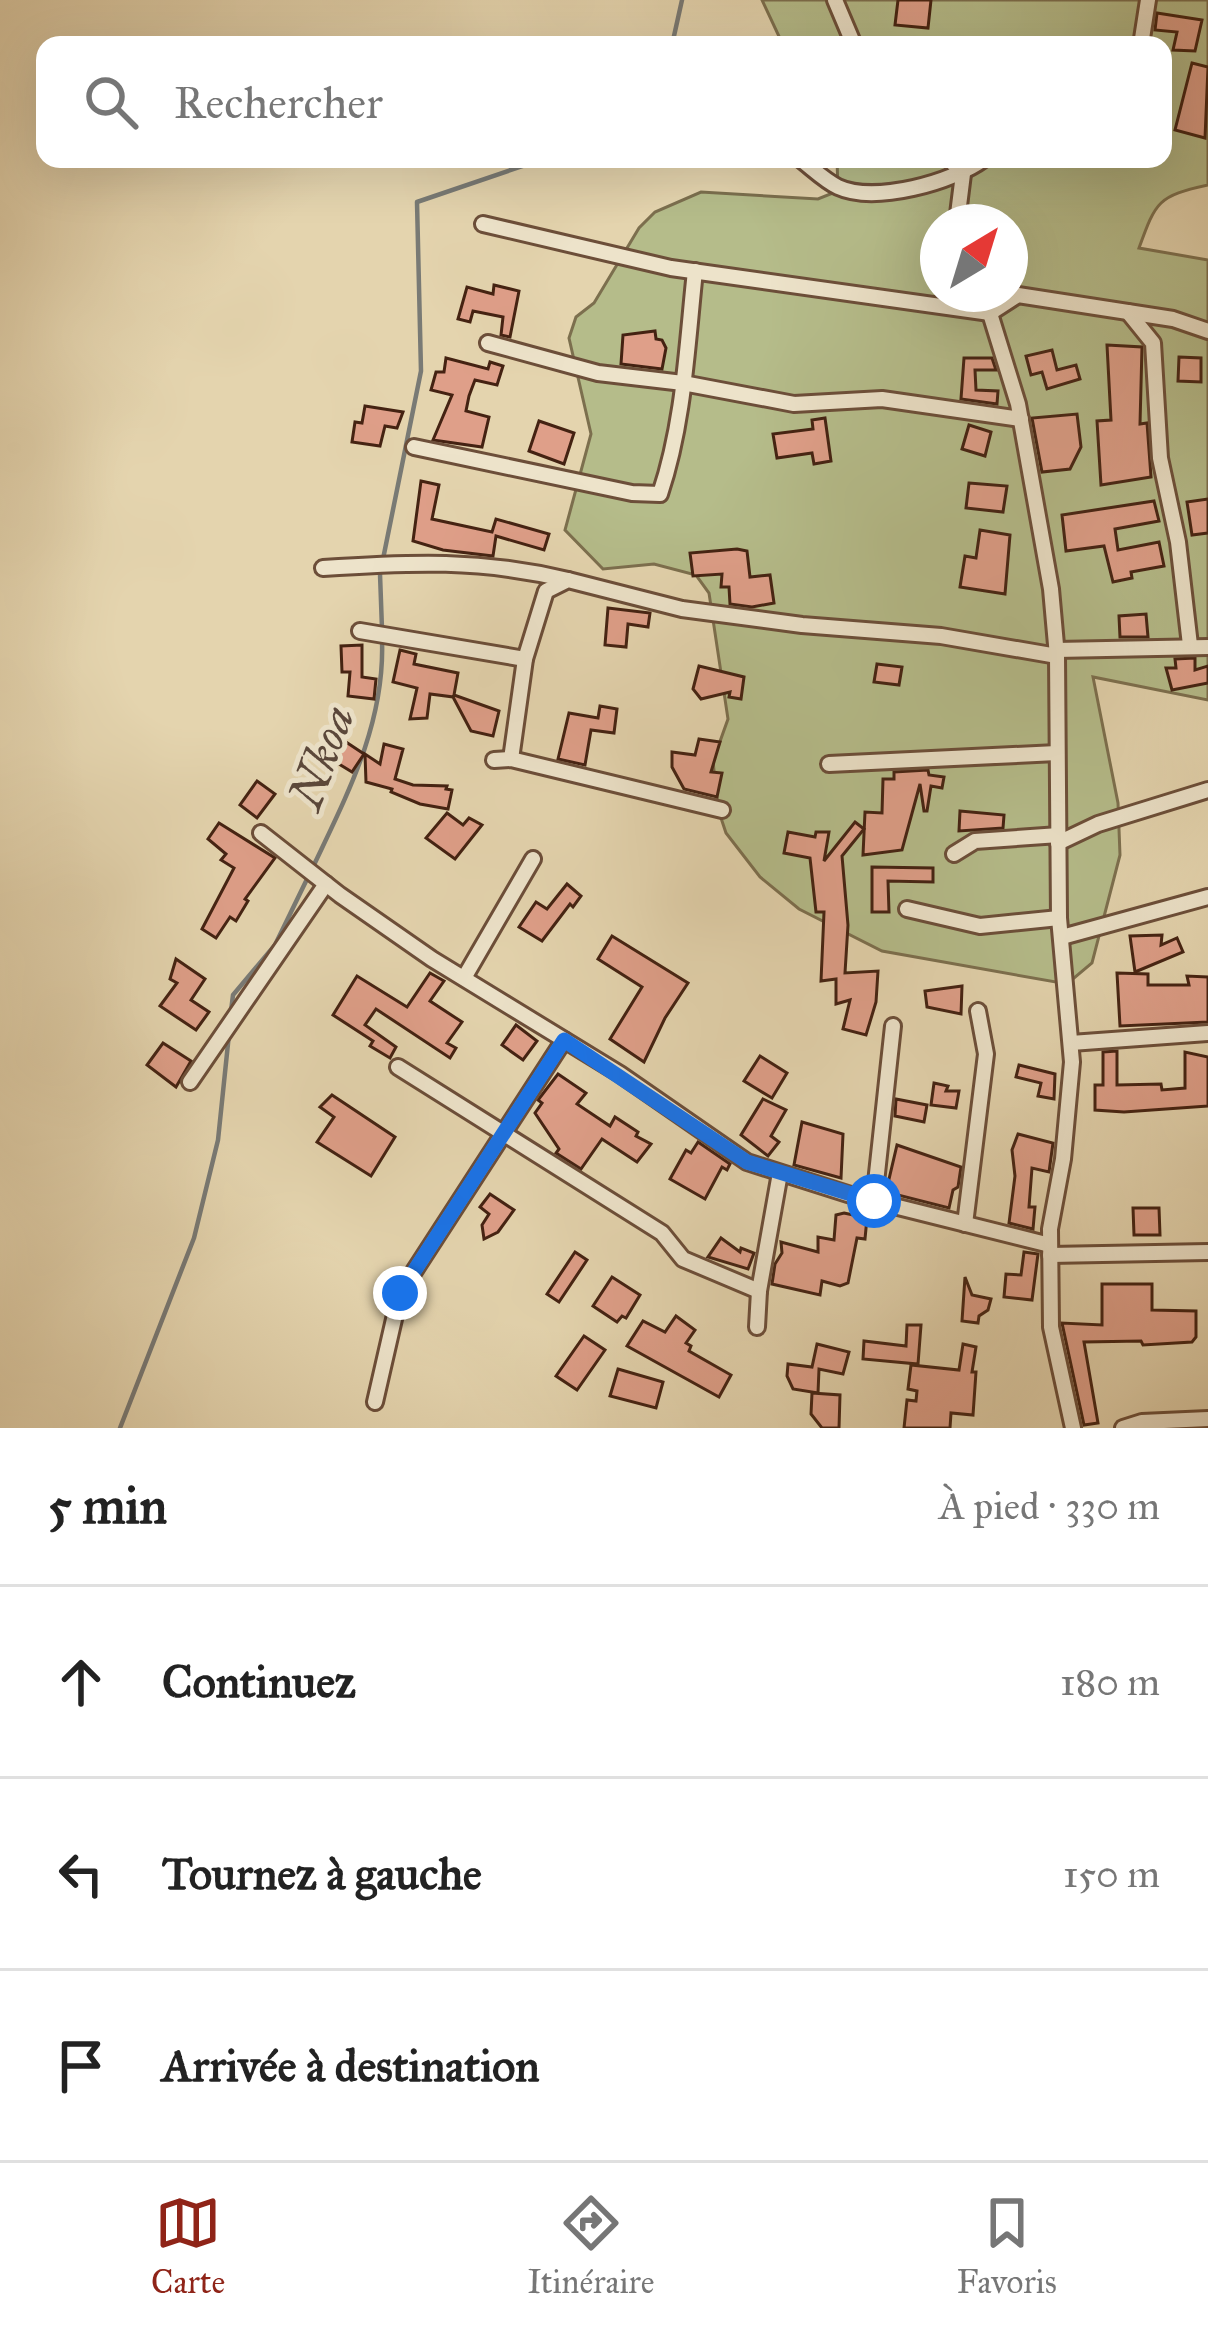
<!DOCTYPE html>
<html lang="fr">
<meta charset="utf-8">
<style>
body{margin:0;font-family:"IM FELL Great Primer",serif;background:#f2f2f2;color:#222}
.compass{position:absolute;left:920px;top:204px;width:108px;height:108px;border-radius:50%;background:#fff;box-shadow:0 12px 48px #0002;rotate:38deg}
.stop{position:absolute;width:36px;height:36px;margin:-27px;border:9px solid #1a73e8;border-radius:50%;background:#fff}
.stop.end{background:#1a73e8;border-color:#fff;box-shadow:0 3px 12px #0008}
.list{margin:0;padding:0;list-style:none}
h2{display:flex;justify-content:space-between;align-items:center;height:156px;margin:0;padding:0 48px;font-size:51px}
h2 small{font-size:39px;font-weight:400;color:#767676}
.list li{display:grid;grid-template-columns:78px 1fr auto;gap:36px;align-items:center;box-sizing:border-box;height:192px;padding:0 48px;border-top:3px solid #e0e0e0}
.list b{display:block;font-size:45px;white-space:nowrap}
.list em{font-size:39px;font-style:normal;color:#767676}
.icon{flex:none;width:66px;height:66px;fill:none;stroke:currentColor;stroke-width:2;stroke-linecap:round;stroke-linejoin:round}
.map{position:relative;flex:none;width:1208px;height:1428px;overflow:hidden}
.search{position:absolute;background:#fff;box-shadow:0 12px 48px #0002;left:36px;right:36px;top:36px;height:132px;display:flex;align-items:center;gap:30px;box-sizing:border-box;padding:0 42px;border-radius:24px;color:#767676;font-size:45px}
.sheet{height:732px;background:#fff}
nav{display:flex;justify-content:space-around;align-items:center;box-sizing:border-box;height:168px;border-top:3px solid #e0e0e0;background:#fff;font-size:33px;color:#767676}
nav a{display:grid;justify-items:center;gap:6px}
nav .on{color:#8f2418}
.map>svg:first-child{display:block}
.green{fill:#b5bc8a;stroke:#7c6f4e;stroke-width:3;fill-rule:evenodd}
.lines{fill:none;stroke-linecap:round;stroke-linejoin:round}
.stream{stroke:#797a75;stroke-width:4.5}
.building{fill:#df9f89;stroke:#442212;stroke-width:3}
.street-casing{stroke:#6c4e39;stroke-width:20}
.path{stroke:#442212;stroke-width:3;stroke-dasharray:3 6;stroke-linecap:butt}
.street{stroke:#ede3ca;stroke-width:14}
.route{stroke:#1a73e8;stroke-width:15}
.labels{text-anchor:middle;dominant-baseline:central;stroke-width:10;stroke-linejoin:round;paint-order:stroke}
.water-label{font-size:48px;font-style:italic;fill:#5a473b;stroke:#ede3ca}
</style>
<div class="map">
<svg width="1208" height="1428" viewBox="0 0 1208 1428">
<rect width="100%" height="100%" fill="#e4d4ae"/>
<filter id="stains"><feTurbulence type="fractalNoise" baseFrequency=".00167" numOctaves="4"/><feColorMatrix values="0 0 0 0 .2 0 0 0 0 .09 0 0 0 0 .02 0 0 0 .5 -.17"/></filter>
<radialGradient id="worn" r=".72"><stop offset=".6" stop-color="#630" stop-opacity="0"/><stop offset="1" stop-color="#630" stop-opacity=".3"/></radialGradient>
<path class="green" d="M762,0H1208V185C1158,196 1156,201 1139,248L1208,260V700L1093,677L1118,803L1120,855L1092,963L1067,984L882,951L799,909L760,877L726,833L718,809L713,761L728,719L709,593L696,575L654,564L603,569L565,530L591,434L569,338L576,317L594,303L639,228L655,212L701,192L818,199L838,191L837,159H1163V45H783ZM938,222H1010V294H938Z"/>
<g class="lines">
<g class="stream">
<polyline points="672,45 682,0"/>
<polyline points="382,629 380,574 421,371 417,202 543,159"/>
<path d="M313,867C348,793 385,723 382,640"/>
<polyline points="231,1011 233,995 275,945 308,877"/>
<polyline points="120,1428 194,1238 218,1140 229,1034"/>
</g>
</g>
<g class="building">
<polygon points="898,0 931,0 928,28 895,25"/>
<polygon points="1157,13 1202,20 1195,51 1173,50 1177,32 1155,30"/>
<polygon points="1192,63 1208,67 1205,138 1175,130"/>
<polygon points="494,285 519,291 510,337 501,335 503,317 473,311 470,322 458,319 467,287 493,294"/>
<polygon points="655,331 656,339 662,340 666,348 662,369 621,364 623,335"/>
<polygon points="1107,345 1142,347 1140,424 1147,423 1151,477 1101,485 1097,421 1111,420"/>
<polygon points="1052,350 1057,370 1076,365 1080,379 1047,389 1042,372 1031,375 1026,356"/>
<polygon points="1179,357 1201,358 1201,382 1178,381"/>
<polygon points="446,358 488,369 490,362 503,366 497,385 475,380 469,396 466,411 489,417 482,447 433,440 452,395 431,390 436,372 444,372"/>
<polygon points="964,358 992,358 996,370 975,370 976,390 998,391 997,404 961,399"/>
<polygon points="365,406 403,412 397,428 385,426 380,446 352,442 355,422 362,423"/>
<polygon points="1077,414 1081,447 1070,469 1042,472 1032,418"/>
<polygon points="825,418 831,461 814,464 812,453 777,458 773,434 813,429 812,420"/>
<polygon points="539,421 574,433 564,464 529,451"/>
<polygon points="969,425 991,432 985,456 962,449"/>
<polygon points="421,481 439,485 432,519 492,532 496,519 549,534 544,550 496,536 493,556 443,550 413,541"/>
<polygon points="969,483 1007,486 1003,512 966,508"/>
<polygon points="1208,499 1208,533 1192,535 1187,502"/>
<polygon points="1154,501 1159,521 1115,529 1118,550 1159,542 1164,566 1131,572 1132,578 1113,582 1104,546 1066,551 1062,515"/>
<polygon points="980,530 1010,535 1005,594 960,587 965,556 976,558"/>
<polygon points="737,549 747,551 750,577 770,575 774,603 752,607 730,604 729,587 721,587 722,574 693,576 690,553"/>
<polygon points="608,608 650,613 648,627 628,624 626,647 605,645"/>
<polygon points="1146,614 1148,637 1120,637 1119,616"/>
<polygon points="362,645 362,677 376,679 374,699 348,696 350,672 342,672 341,646"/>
<polygon points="400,650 416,654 414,664 458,673 454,695 499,711 493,736 471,731 453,697 430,694 427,718 410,719 417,688 393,682"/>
<polygon points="1195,658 1195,670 1208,666 1208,683 1172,690 1166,668 1176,668 1175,659"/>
<polygon points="877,664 902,667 899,685 874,682"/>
<polygon points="699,666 744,677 741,699 729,697 730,692 701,699 693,689"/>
<polygon points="600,706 617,709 614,733 591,730 585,765 558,759 569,713 598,718"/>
<polygon points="699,739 720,742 711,772 722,773 717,797 684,789 672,767 672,752 695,755"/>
<polygon points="346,742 364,754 352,772 334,761"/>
<polygon points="384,744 403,749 395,779 413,785 447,786 446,789 452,790 448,809 420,804 391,792 392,789 366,782 365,754 380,764"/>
<polygon points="928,770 929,775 944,777 942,788 931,786 927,811 924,811 920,784 902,850 863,855 865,812 882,813 883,779 894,779 894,772"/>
<polygon points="257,781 275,794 257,818 240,805"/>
<polygon points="960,811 1004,815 1003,828 959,831"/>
<polygon points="447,813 463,825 469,818 482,825 455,859 426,838"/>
<polygon points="855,822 864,829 842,856 848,925 845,973 878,971 876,1002 866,1035 843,1029 850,1000 836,1004 836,979 821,981 824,912 816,912 810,858 784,853 788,832 815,837 816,832 829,832 824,861"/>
<polygon points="219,823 275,858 245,899 248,901 236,921 230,917 216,938 202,929 234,868 221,860 226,854 208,839"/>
<polygon points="872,867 933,868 933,882 888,881 889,912 872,912"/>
<polygon points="567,884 581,896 573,907 570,904 542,941 519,927 536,902 547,909"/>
<polygon points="1162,935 1161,945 1177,938 1183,952 1135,972 1130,936"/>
<polygon points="612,936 688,983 665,1018 644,1062 610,1039 642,987 598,959"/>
<polygon points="176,959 205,979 191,1000 209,1012 196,1030 160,1006 177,983 170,979"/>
<polygon points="430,973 444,981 430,1001 462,1022 447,1043 456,1048 450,1058 376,1009 365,1025 396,1047 390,1058 370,1046 373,1041 333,1015 357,976 407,1007"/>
<polygon points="1117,973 1148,974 1148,985 1189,985 1187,976 1208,977 1208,1022 1120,1026"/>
<polygon points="962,986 961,1014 927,1007 925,991"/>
<polygon points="516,1025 537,1041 523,1060 502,1045"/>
<polygon points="163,1043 191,1061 176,1087 147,1065"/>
<polygon points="1117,1051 1117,1085 1161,1084 1162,1090 1185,1088 1185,1052 1208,1057 1208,1106 1124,1112 1095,1110 1095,1085 1103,1085 1103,1052"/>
<polygon points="760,1056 787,1073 772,1098 744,1081"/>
<polygon points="1019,1065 1055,1074 1054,1099 1038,1096 1041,1083 1016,1077"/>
<polygon points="558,1074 586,1093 577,1104 610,1126 615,1117 638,1132 636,1136 651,1144 637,1162 602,1139 581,1169 556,1153 559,1149 535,1113 542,1103 538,1100"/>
<polygon points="934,1083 948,1086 946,1091 959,1091 956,1108 931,1105"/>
<polygon points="332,1095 395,1137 371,1176 317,1142 334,1117 320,1107"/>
<polygon points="763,1099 786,1110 771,1136 779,1142 768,1156 741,1135"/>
<polygon points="896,1099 927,1105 924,1122 895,1116"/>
<polygon points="802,1122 843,1134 841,1178 794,1165"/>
<polygon points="1018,1134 1053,1143 1049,1172 1032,1168 1029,1207 1035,1207 1033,1229 1009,1223 1015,1176 1012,1150"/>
<polygon points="698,1142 730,1164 727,1170 722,1167 705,1199 670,1179 686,1150 691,1153"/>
<polygon points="897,1145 961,1167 958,1187 953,1190 949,1208 886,1192"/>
<polygon points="490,1194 514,1210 498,1232 484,1239 482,1225 489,1214 480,1207"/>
<polygon points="1133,1208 1159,1208 1160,1235 1134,1235"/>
<polygon points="844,1213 867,1218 865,1239 857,1238 848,1283 840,1286 822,1281 820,1295 772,1284 775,1264 782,1253 781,1242 818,1252 818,1237 834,1240 836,1215"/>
<polygon points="721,1238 740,1252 741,1248 754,1253 748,1269 708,1257"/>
<polygon points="575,1252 587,1260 559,1302 547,1294"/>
<polygon points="1024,1252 1038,1254 1032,1300 1004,1297 1006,1274 1021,1275"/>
<polygon points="612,1277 640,1295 626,1318 622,1316 617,1322 593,1306"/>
<polygon points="965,1277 972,1295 991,1299 988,1310 979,1316 978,1323 962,1321"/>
<polygon points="1102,1284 1152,1284 1152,1310 1196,1311 1196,1337 1192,1342 1143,1345 1141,1341 1084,1342 1098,1423 1084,1425 1062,1323 1102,1325"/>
<polygon points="676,1316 695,1330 686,1343 691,1346 689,1351 731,1375 719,1397 627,1346 643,1321 665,1332"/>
<polygon points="907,1325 921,1325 918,1364 863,1359 864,1341 906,1346"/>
<polygon points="584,1336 605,1350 577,1390 556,1376"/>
<polygon points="817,1344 849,1352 843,1374 819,1369 818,1393 793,1389 787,1376 788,1364 812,1367"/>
<polygon points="963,1344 976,1347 972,1372 976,1372 973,1415 951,1413 950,1428 904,1428 907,1400 916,1401 917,1391 908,1389 911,1365 959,1370"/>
<polygon points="618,1369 663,1382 656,1408 610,1396"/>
<polygon points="812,1393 840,1395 839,1428 822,1428 811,1414"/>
</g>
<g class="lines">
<defs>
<g id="street">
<polyline points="835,0 854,45"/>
<polyline points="1141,45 1148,0"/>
<path d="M800,159C812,168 825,181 838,187C875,204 953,182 984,159"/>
<polyline points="949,159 963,174 957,222"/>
<polyline points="483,224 671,268 990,313 1018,295 1173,319 1208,331"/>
<polyline points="984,294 1018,404 1051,589 1057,656 1059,918 1072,1062 1063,1159 1050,1229 1051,1327 1073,1428"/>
<polyline points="1128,312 1153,343 1160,458 1178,542 1190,645"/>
<polyline points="488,343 598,373 683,383 794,404 882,399 1021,419"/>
<path d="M414,447L632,493L660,494C684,423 687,345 695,271"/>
<path d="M323,568C412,562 480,559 568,580"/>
<polyline points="360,631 525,659"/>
<polyline points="1056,650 1208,647"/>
<polyline points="511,759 525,659 546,591 568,580 682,609 802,625 941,636 1057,656"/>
<polyline points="494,760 511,759 722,810"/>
<polyline points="829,764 1057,753"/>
<polyline points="261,833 340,895 432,959 620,1074 747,1162 854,1196 1050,1245"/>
<polyline points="1058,843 1098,824 1208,790"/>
<polyline points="954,854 975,841 1059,835"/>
<polyline points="907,909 980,926 1059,918"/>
<polyline points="1062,937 1208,897"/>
<polyline points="464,978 533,859"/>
<polyline points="1071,1043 1208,1033"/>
<polyline points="398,1067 662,1233 683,1259 759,1291"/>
<polyline points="190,1082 326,884"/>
<polyline points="874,1201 893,1026"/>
<polyline points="965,1224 986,1054 978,1011"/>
<polyline points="1050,1255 1208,1252"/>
<polyline points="757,1327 759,1291 780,1173"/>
<polyline points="375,1402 400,1293 564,1040"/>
<polyline points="1123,1428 1142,1422 1208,1419"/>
</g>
</defs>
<use href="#street" class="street-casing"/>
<polyline class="path" points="1163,140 1167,141"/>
<use href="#street" class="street"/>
</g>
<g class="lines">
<polyline class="route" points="400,1293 564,1040 747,1162 874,1201"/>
</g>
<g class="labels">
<g class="water-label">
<text transform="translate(321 757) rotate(-70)">Nkoa</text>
</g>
</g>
<rect width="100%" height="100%" filter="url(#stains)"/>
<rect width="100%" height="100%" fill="url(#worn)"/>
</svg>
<svg class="compass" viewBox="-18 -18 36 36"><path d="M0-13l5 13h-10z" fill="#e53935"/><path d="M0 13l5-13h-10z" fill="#767676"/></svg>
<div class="stop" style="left:874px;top:1201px"></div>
<div class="stop end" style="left:400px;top:1293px"></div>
<div class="search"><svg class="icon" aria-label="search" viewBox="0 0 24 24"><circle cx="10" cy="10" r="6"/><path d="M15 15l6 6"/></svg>Rechercher</div>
</div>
<section class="sheet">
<h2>5 min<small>À pied · 330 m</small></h2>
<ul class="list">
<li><svg class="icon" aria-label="ahead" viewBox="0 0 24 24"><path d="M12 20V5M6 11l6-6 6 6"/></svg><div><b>Continuez</b></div><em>180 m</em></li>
<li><svg class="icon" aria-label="left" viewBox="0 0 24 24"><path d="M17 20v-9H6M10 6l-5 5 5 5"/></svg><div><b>Tournez à gauche</b></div><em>150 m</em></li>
<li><svg class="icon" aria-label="arrive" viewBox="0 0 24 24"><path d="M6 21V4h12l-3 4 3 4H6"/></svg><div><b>Arrivée à destination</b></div></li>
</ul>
</section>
<nav>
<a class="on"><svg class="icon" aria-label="map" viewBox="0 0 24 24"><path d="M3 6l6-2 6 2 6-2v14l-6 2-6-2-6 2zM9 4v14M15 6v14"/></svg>Carte</a>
<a><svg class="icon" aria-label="directions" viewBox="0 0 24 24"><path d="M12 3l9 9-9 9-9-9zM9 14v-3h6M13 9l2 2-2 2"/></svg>Itinéraire</a>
<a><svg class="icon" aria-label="saved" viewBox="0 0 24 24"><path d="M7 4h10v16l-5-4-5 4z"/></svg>Favoris</a>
</nav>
